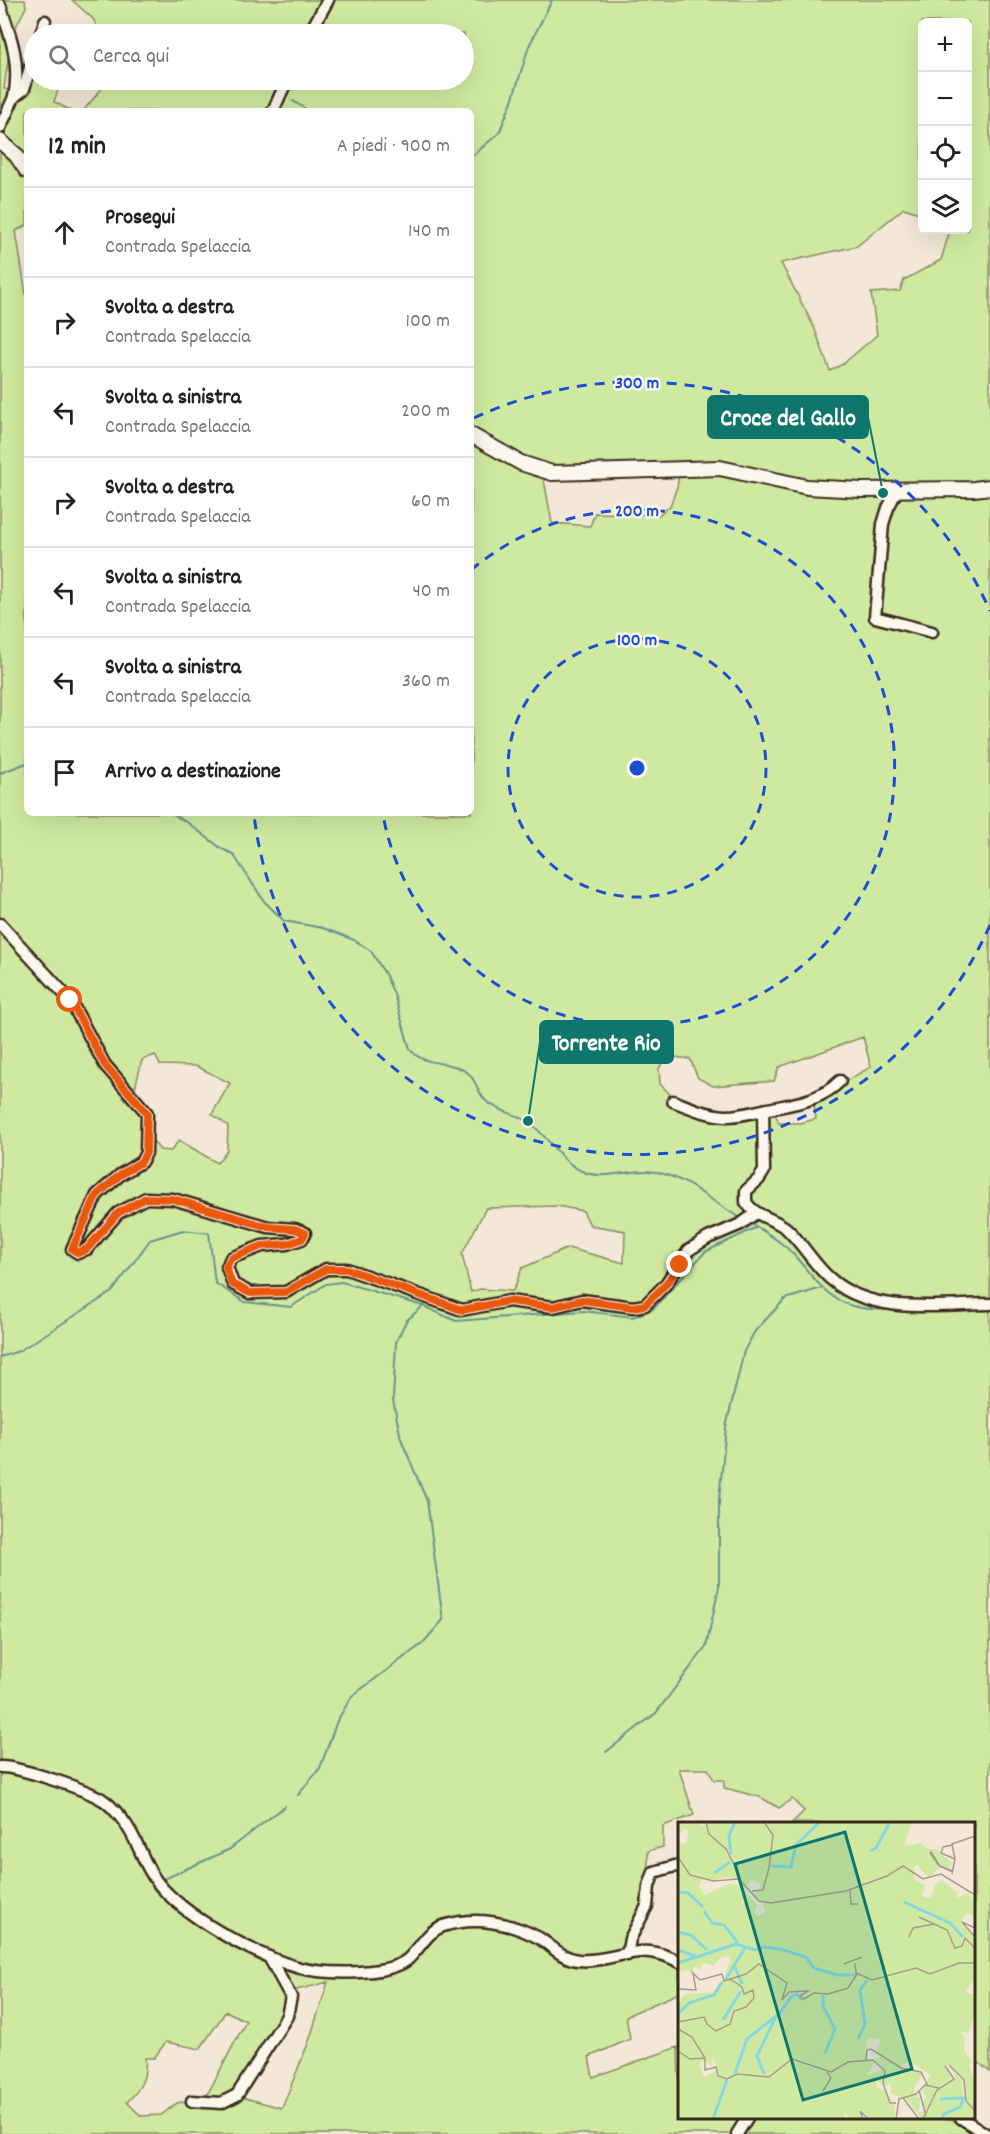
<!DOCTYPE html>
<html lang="it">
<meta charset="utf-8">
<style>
body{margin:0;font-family:Dekko,sans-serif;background:#f6f6f6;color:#222}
.controls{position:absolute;right:18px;top:18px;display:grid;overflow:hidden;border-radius:9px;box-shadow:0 6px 24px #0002}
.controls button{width:54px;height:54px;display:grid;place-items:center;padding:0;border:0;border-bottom:2px solid #e0e0e0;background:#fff;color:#222;font:30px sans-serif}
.stop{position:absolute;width:18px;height:18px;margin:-14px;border:4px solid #ea580c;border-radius:50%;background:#fff}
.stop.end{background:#ea580c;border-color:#fff;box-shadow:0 2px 6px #0008}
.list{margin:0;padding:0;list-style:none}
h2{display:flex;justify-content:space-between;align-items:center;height:78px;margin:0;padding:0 24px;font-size:26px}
h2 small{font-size:20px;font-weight:400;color:#767676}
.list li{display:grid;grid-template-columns:39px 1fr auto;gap:18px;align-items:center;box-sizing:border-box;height:90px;padding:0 24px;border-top:2px solid #e0e0e0}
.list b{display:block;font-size:22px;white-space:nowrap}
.list p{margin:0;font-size:20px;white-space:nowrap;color:#767676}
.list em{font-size:20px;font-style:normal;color:#767676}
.icon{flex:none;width:33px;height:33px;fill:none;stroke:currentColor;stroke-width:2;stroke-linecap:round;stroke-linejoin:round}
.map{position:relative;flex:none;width:990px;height:2134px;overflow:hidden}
.search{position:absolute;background:#fff;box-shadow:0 6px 24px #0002;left:24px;top:24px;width:450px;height:66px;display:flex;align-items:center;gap:15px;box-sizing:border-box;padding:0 21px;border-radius:33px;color:#767676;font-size:22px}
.panel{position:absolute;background:#fff;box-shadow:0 6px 24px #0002;left:24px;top:108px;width:450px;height:708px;border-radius:9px}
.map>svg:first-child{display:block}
.green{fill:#cfeaa0;stroke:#858a5f;stroke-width:1.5;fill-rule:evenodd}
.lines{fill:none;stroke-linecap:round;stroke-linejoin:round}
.stream{stroke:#689292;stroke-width:2}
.street-casing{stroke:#3b2a1e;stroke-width:15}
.secondary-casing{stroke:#3b2a1e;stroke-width:18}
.street{stroke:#fbf7ec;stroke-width:10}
.secondary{stroke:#fbf7ec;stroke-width:14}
.route{stroke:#ea580c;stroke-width:8}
.ring{fill:none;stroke:#1d4ed8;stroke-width:3;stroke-dasharray:10 8}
.inset-river{fill:none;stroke:#86d7e0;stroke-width:3}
.inset-road{fill:none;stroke:#a99c8e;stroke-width:1.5}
.view{fill:#0f766e;fill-opacity:0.15;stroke:#0f766e;stroke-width:3}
.inset-edge{fill:none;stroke:#3b2a1e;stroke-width:3}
.centre{fill:#1d4ed8;stroke:#fbf7ec;stroke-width:3}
.ring-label{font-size:18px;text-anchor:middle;font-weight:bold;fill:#1d4ed8;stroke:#fbf7ec;stroke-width:5;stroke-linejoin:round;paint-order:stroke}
.leader{fill:none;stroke:#0f766e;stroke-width:2}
.callout-dot{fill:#0f766e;stroke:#fbf7ec;stroke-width:2}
.callout{fill:#0f766e;stroke:#0f766e;stroke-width:2}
.callout-label{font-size:24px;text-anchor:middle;font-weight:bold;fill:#fff}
</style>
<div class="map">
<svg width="990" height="2134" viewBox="0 0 990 2134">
<rect width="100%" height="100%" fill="#f3e8d8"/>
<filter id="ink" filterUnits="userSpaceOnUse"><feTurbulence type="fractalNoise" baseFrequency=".0167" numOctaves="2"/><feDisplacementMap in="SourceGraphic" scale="12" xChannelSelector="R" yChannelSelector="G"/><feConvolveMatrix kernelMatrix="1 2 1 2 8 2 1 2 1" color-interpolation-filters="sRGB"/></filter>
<g filter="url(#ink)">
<path class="green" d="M0,0H25L26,7L12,34L4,89L20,92L32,75L34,76V80H41L59,88L54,102L72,111H27V225L16,231L27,301V813H471V111H83L109,80H464V34H101L93,19L72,0H990V2072L979,2063L974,2062V1824L792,1823L804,1811L792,1799L779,1808L760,1797L724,1788V1780H714L708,1769H679L694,1815L663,1826V1847L648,1851V1909L629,1939L630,1956H679V1993L626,2016L630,2039L589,2057L593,2077L678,2047L680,2118H940L951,2119L973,2134H0V154L8,146L0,142ZM922,22H968V230H950L941,260L904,280L900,291L871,293L877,335L843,364L830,371L814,327L781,263L857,246L904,208L922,214ZM542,469L680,470L677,487L670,506L659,515L595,513L590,526L552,523ZM863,1037L871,1067L813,1099L816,1119L800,1123H779L774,1111L706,1112L680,1104L660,1084L659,1069L666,1056L690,1059L698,1078L713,1086L774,1081L779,1067ZM155,1055L160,1065L196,1066L230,1083L212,1114L228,1126L227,1150L217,1163L179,1140L171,1151L160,1150L146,1132L141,1113L133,1096L142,1060ZM557,1206L583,1211L590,1225L625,1231L624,1263L568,1248L522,1268L513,1291L480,1289L471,1292L462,1254L486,1208ZM328,1982L309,2041L282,2108L234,2095L293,2011V1991ZM226,2011L246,2021L206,2097L177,2103L161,2115L141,2116L127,2102C141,2089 147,2077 145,2058H154L166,2042L200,2049Z"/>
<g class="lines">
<g class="stream">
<polyline points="293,101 309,111"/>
<polyline points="471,157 499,133 512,101 529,46 552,0"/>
<polyline points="0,773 27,763"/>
<path d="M170,813L188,823L222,849L233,854L264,901L284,921L323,928L354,940L371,951L385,974L394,994L410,1049C424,1068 451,1059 468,1073C476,1080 478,1093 485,1100C497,1112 517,1113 530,1123C549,1137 561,1163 584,1172C604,1180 627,1170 648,1171C685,1174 710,1202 741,1218"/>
<path d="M749,1222C765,1232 781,1241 794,1255C811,1274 824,1296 849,1305C865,1310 883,1310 900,1310"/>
<polyline points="969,1310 990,1310"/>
<polyline points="0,1357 19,1351 112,1292 150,1240 183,1230 209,1233 215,1283 245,1302 291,1307 326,1284 342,1282 423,1306 456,1321 583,1311 633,1317 653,1309 705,1252 757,1227"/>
<polyline points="606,1752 656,1713 706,1647 719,1587 719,1500 726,1427 744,1351 755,1331 785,1299 822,1288"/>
<polyline points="298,1795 320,1768 337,1721 352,1696 422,1644 443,1620 427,1501 401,1439 393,1400 396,1342 406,1321 423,1306"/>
<polyline points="162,1880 230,1849 285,1806"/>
</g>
<defs>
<g id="street">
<path d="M0,5C11,37 21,63 14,97"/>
<polyline points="41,34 45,21"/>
<polyline points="309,34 328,0"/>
<polyline points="273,111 287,80"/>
<polyline points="0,128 14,97 24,89 34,53"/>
<polyline points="897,490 888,508 883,524 875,617 932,632"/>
<polyline points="0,924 70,1000 105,1065 147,1113 146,1153 141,1162 120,1175 97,1195 72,1249 78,1253 87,1249 118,1213 146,1198 173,1199 268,1227 295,1229 305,1233 302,1239 287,1244 262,1246 231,1258 227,1267 233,1284 250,1293 286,1292 326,1269 347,1269 462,1310 509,1301 553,1307 582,1300 633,1307 645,1305 665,1285 689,1250 708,1238 741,1224 756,1213"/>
<path d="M673,1101C691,1108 707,1115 726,1116C740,1116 750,1113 763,1110C790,1104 820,1102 840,1081"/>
<path d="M763,1110L764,1171L759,1179L746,1191V1202C755,1217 774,1218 787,1229C804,1245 815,1267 833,1281C874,1315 940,1305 990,1304"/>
<path d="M0,1767C17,1766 88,1790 103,1800C110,1804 117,1813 122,1819C140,1841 143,1868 163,1889C194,1922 257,1956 300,1968C325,1974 386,1976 407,1960C419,1950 427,1931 443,1926C475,1916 510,1922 539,1938C552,1946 561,1958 578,1960C602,1963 626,1950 650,1952C661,1953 670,1957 680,1962"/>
<polyline points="627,1955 630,1939 647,1906 649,1886 654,1872 675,1866 680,1867"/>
<polyline points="192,2101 221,2103 237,2095 287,2016 291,1997 269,1957"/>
<polyline points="961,2118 986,2134"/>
<polyline points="737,2134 747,2118"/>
</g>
<g id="secondary">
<polyline points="0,141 16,155 27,171"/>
<polyline points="471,435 521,463 552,473 720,468 807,487 861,490 974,489 990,487"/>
</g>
</defs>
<use href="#street" class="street-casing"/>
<use href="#secondary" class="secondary-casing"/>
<use href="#street" class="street"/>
<use href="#secondary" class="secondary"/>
</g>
</g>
<g class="lines" filter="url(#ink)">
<polyline class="route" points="70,1000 105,1065 147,1113 146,1153 141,1162 120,1175 97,1195 72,1249 78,1253 87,1249 118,1213 146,1198 173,1199 268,1227 295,1229 305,1233 302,1239 287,1244 262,1246 231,1258 226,1267 232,1284 250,1293 286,1292 326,1269 347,1269 462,1310 509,1301 553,1307 582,1300 633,1307 645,1305 665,1285 680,1265"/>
</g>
<g class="ring">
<circle cx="637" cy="768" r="129"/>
<path d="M471 570A258 258 0 1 1 383 815"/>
<path d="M990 925A386 386 0 0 1 254 815M474 418A386 386 0 0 1 990 611"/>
</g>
<g transform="translate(678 1822)">
<rect width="297" height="297" fill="#f3e8d8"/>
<path d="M0,0H23V5L29,0H234L226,24L243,21L250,27H258L274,41L272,46H261L251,56L239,43L236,45L237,58L247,63L244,74L253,77L257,63L264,58L280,71L278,76L290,71L297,80V95L288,91L283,101L297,116V157L287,170L297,173V192L290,212L282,209L287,216L286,228L294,240L291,243L297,260V288L288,279L287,262L268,241L275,255L260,266L244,297L229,278L213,272V262L207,264L198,259L199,266L207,268L217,285V297H192L181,288L183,297H172L166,289L167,297H0V181L7,172L35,170L47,154L53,134L42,136L35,144L25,141L22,147L16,144L14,153L10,148L0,150V20L7,22L11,10L7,7L0,13ZM46,55L62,58L59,63L50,62L27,73L21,64L24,56L35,59ZM74,58L82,61V69L74,70L84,80L87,90L81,94L76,91L79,84L66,67ZM189,216L203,217L198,229L203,234L197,237L206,247L189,253L197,240L188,237ZM35,234L39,248L26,255L21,241L28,239L34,245ZM231,239L253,253L243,266L249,276L246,277L245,290H241L242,275H238L236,266L246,251L223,244ZM276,249L283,255L286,279L297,290V297H246L259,269L277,257Z" fill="#cfeaa0" fill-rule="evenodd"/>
<path class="inset-river" d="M192,29L198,26L212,0M53,32L51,14L57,0M93,44L113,45L118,23L142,0M36,51L52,40M0,70L10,71L25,85M226,80L272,101L285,115M26,89L34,101L46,103L60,121M0,110L13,113L29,128M0,128L17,134M0,141L58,122L77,128L86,125L102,127L128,135L136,146L159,153H178M57,145L64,162M48,157L68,124M145,173V184L157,207L147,231M0,192L11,181L36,173L44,160M45,198L63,169M180,217L187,202L182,168L189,158M57,251L69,217L102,191L113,175L119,172L124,178M86,252L79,234L98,194M262,277L286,276L282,285L266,292L264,297M35,297L49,258"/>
<path class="inset-road" d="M28,0L31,12L48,27L61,52M274,23L265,25L263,31L277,37M0,35L12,53M275,50L261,44L252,31L253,30L262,44L275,49M274,52L277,37L274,22L297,14M12,53L35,59L61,57L81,79L93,81L168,69L209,54L225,44L245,57L263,52L297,73M172,68L173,82H180M74,69L85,68L91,46L95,13L86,0M241,95L269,108L277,126L284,124L287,116L297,126M297,106L284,100L297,115M231,115L235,106L257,102M177,141L178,151L194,158L238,146L252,152L281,141H297M166,142L184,135M0,167L18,168L15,151L22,158L44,152L46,159L68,152L81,142L109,161L104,178L111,170L130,169L122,174L126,177L136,171L150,172L170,166L179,152M0,200L26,195L29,202L38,209L52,202L56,189L68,185L76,176L75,168L66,172L64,165L52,157M0,207L14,215L27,236M0,229L12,237L27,236M27,236V248L38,245L40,254L49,257L59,252L91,255L114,237L153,250L170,240L195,238L207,249L205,261L212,281H218M188,239L189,228L193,227L223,246L243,250L250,264M271,243L286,258L288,279L297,289M241,268L248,294M145,269L153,256L149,250M225,276L241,297M185,297L182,289L190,297M218,297L221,277L238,272L247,263L261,266M245,297L259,268L276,257L267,244"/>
<path class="view" d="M167,10L234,247L125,278L57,42Z"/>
<rect width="297" height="297" class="inset-edge"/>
</g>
<circle cx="637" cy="768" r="9" class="centre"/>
<g class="ring-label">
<text x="637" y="388">300 m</text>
<text x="637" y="516">200 m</text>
<text x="637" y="645">100 m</text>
</g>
<path class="leader" d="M883 493L868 417M528 1121L540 1042"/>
<g class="callout-dot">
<circle cx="883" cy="493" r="6"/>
<circle cx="528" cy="1121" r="6"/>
</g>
<g class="callout">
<rect x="708" y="396" width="160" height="42" rx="6"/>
<rect x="540" y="1021" width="133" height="42" rx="6"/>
</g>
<g class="callout-label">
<text x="788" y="425">Croce del Gallo</text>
<text x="606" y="1050">Torrente Rio</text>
</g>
</svg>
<div class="controls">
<button>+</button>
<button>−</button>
<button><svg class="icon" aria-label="locate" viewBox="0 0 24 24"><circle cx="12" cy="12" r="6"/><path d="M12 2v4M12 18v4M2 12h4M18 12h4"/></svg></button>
<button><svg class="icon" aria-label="layers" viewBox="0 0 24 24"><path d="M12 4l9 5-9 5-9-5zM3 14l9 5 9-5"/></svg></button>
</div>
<div class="stop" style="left:70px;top:1000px"></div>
<div class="stop end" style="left:680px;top:1265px"></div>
<div class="search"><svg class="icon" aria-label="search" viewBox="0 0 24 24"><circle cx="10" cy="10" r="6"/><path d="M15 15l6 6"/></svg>Cerca qui</div>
<section class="panel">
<h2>12 min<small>A piedi · 900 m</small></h2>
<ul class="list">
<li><svg class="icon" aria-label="ahead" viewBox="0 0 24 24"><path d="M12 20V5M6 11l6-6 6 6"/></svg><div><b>Prosegui</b><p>Contrada Spelaccia</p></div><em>140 m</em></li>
<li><svg class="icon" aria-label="right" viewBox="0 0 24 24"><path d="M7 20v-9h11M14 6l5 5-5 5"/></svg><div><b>Svolta a destra</b><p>Contrada Spelaccia</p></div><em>100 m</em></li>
<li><svg class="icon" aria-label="left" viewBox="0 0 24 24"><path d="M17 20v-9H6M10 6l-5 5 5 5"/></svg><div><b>Svolta a sinistra</b><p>Contrada Spelaccia</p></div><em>200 m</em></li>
<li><svg class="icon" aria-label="right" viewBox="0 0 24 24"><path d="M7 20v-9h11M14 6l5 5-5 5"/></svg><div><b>Svolta a destra</b><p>Contrada Spelaccia</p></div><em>60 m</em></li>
<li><svg class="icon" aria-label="left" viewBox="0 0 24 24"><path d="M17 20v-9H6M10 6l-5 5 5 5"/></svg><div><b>Svolta a sinistra</b><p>Contrada Spelaccia</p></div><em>40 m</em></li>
<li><svg class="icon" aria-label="left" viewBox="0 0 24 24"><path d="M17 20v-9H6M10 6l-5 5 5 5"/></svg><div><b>Svolta a sinistra</b><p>Contrada Spelaccia</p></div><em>360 m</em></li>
<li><svg class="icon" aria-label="arrive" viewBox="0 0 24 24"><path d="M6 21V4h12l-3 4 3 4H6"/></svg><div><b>Arrivo a destinazione</b></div></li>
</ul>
</section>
</div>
